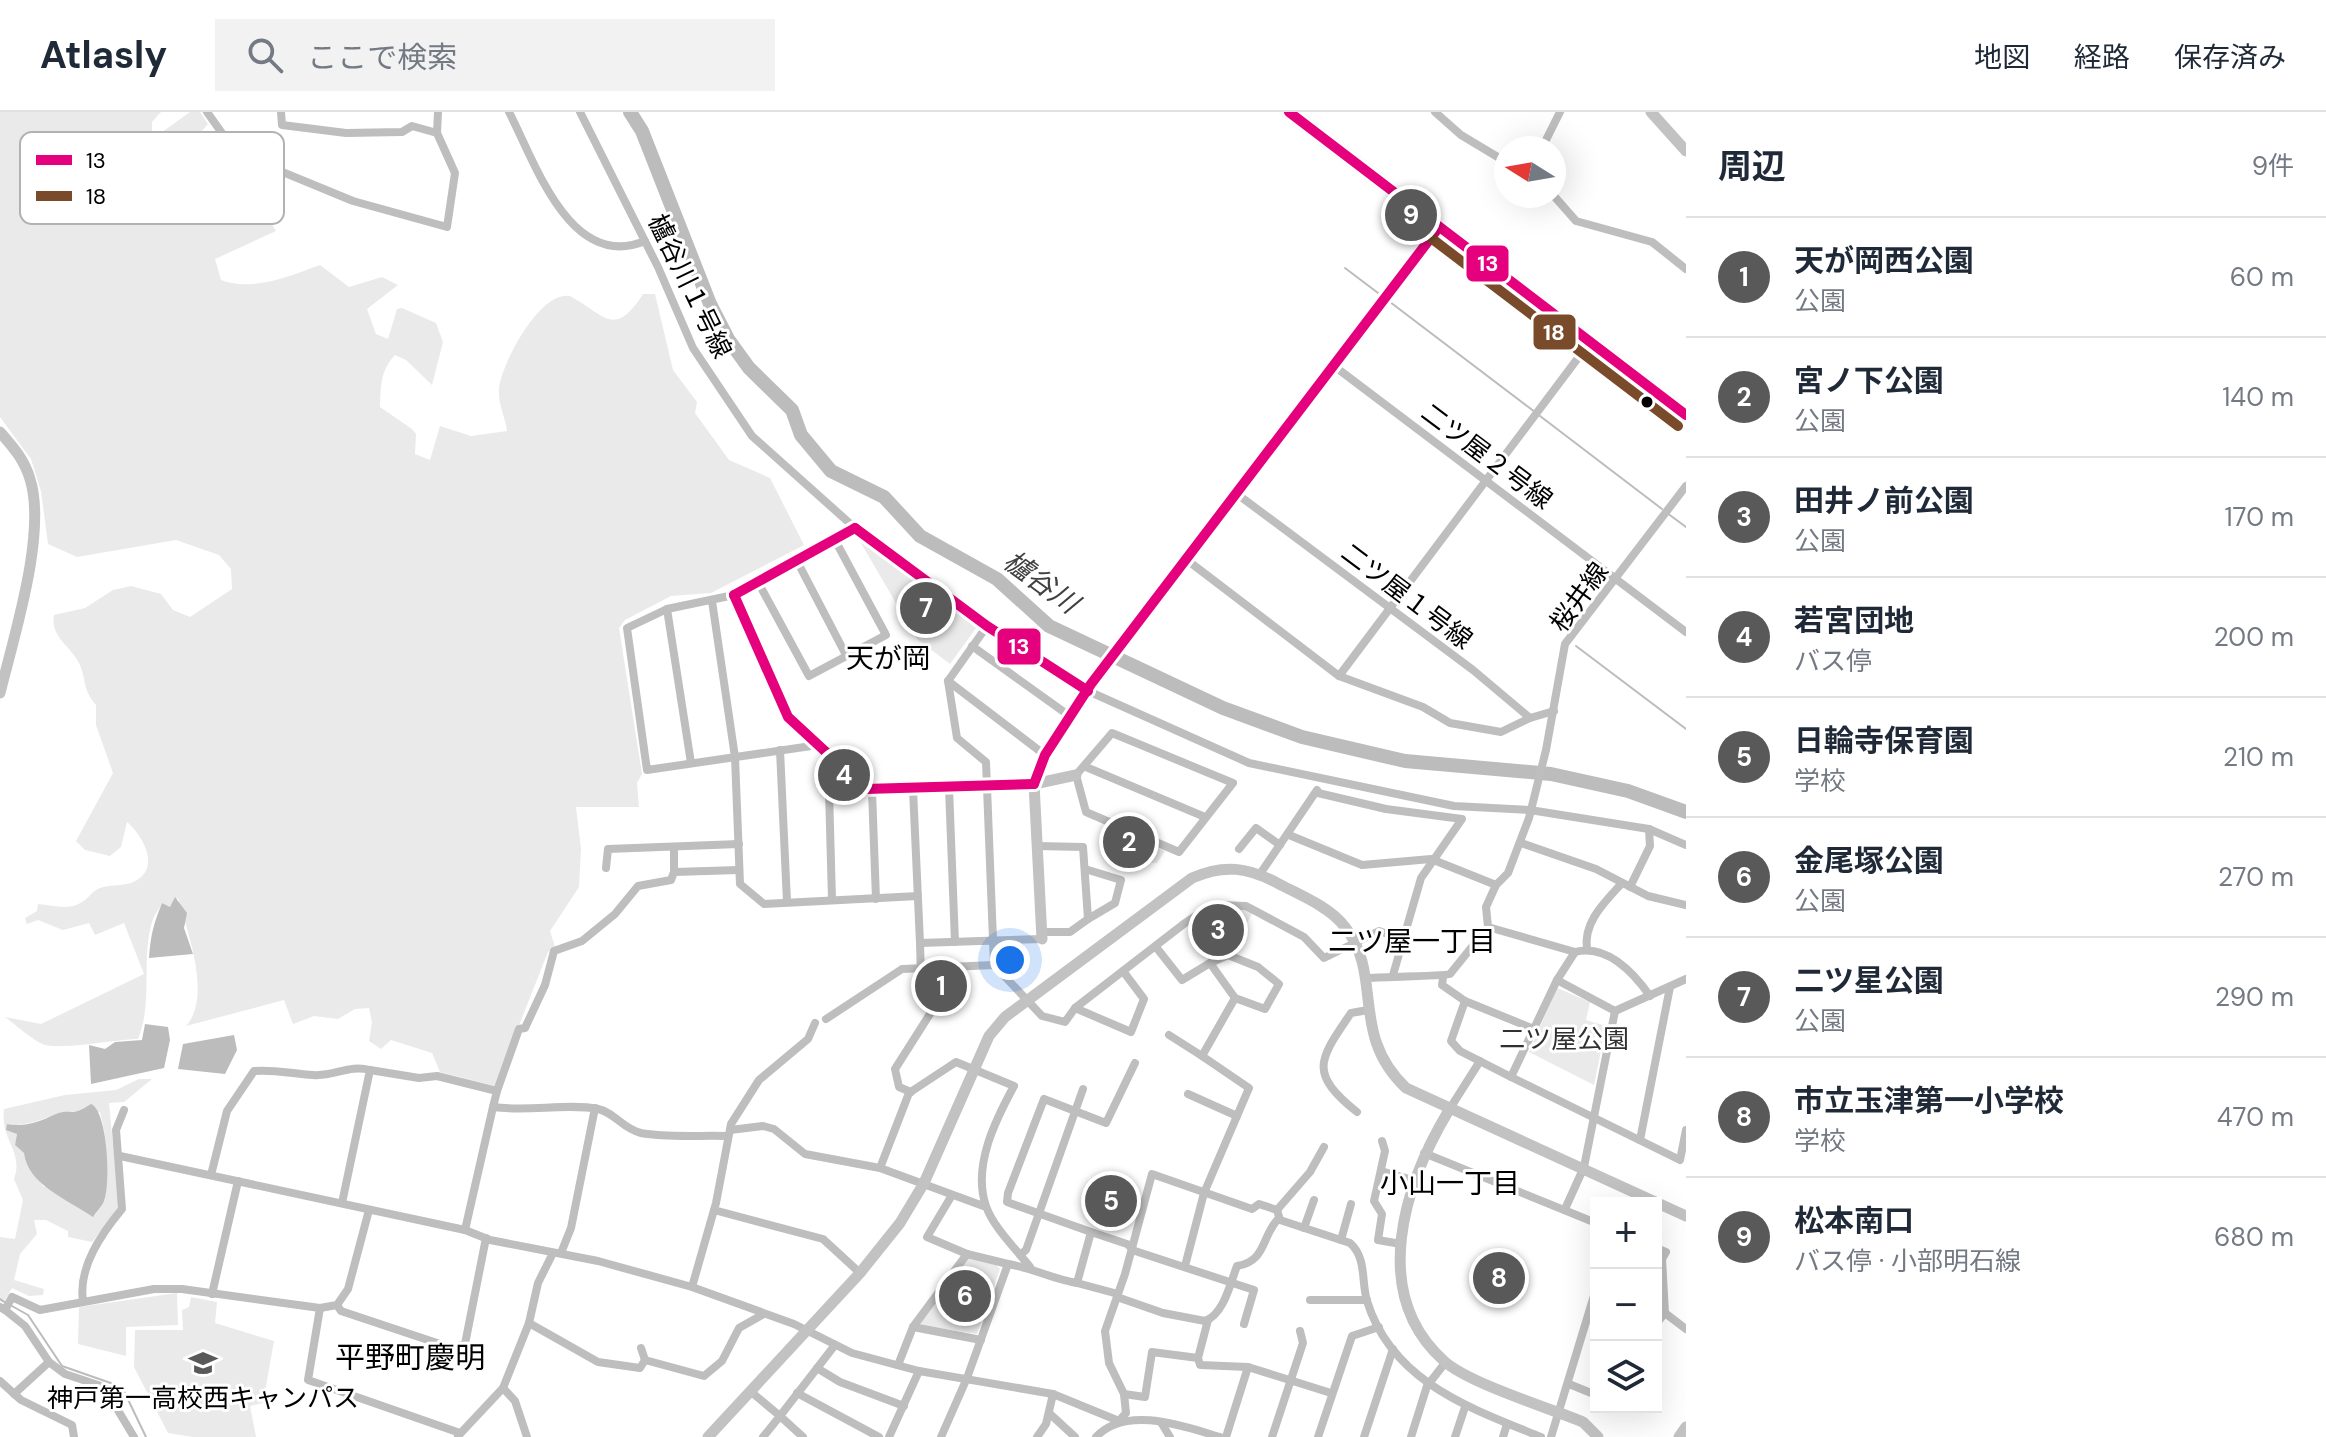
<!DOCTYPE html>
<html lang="ja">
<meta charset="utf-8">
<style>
body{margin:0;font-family:"DM Sans","Noto Sans JP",sans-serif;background:#f2f2f3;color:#1f2937}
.controls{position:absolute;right:24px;bottom:24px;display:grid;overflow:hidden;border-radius:0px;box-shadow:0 8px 32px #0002}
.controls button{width:72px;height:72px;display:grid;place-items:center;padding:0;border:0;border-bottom:2px solid #e0e1e3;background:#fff;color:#1f2937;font:40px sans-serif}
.compass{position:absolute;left:1494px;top:24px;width:72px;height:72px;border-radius:50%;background:#fff;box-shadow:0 8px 32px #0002;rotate:281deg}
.you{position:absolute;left:1010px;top:848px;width:28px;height:28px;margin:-20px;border:6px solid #fff;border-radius:50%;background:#1a73e8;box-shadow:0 0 0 12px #1a73e833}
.badge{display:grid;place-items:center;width:52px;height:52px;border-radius:50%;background:#595959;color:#fff;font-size:26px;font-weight:700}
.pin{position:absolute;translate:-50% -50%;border:4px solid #fff;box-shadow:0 2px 8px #0006}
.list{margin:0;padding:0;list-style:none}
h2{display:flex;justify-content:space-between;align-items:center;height:104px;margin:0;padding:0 32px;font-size:34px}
h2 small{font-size:26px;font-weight:400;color:#747a83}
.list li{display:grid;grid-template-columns:52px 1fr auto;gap:24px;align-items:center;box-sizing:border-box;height:120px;padding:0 32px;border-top:2px solid #e0e1e3}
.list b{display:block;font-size:30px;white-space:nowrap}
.list p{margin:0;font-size:26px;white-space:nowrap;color:#747a83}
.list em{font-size:26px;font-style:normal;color:#747a83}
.icon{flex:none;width:44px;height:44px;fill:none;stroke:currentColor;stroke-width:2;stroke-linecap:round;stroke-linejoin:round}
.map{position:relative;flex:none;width:1686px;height:1325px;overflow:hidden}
header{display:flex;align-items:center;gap:48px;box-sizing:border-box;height:112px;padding:0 40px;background:#fff;border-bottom:2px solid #e0e1e3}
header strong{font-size:38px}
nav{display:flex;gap:44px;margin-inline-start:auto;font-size:28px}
.search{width:560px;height:72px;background:#f2f2f3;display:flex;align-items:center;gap:20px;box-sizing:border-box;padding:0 28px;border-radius:0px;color:#747a83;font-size:30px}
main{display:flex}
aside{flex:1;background:#fff}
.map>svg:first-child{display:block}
.green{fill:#eaeaea;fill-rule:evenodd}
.water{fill:#bcbcbc}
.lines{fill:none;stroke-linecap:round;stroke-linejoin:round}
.stream{stroke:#bcbcbc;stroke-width:2}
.river{stroke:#bcbcbc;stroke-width:14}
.primary-casing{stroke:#dbdbdb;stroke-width:16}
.street{stroke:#bebebe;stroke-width:8}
.secondary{stroke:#c2c2c2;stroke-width:11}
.primary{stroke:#bdbdbd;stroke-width:12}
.bus-1-casing{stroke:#fff;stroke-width:16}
.bus-2-casing{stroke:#fff;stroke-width:16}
.bus-1{stroke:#e5007d;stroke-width:10}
.bus-2{stroke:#7a4b2a;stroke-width:10}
.bus-dot{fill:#000;stroke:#fff;stroke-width:3}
.labels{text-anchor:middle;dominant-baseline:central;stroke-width:6;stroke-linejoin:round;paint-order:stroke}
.street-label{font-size:26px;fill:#000;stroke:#fff}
.park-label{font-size:26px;fill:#303030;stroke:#fff}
.poi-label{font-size:26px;fill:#000;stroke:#fff}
.water-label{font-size:28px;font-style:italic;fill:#414141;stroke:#fff}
.neighbourhood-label{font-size:28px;fill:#000;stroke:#fff}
.quarter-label{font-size:30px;fill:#000;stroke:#fff}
.key{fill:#fff;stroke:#b2b2b2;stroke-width:2}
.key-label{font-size:22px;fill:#000}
.line-badge{stroke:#fff;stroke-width:3}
.badge-label{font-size:22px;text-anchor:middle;font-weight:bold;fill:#fff}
</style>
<header>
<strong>Atlasly</strong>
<div class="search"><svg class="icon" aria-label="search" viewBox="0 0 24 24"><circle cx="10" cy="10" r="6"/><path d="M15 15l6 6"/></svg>ここで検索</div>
<nav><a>地図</a><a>経路</a><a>保存済み</a></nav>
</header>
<main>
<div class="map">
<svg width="1686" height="1325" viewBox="0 0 1686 1325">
<rect width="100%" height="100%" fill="#fff"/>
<g class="green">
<path d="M0,0H161L152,10V22L158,23L190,0H200L208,12L194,28L210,53L227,40L276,119L215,147L221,168C253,180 290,164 320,153L349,175L382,165L398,173L367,197L376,222L388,227L397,197L402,196L436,211L443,230L432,273L406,248L395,243C380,259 381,274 380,295L412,317L416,322L415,342L430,348L440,314L471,324L507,319C505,304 498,293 499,277C501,252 540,178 570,184C605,203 614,227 643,182H655L673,258L697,290L695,301L729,348L770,366L804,433L711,481L671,484L625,508L619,516L642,662L637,671L639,695H576L581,737L579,775L550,819L555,835L548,840L495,974L440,960L432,941L391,928L381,937L369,929L372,910L369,896L355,897L338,907L314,904L293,912L284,888L186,914C213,884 186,816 178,786L170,795L162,791C160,796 155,802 153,807C140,846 154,888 138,927C118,927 58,939 42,932C29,925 17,914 5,905L41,912L144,862L124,811L95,823L89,811L63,818L38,808L27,812L25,806L37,799L38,792C54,793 70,800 85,788C90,784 94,778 100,776C111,772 126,775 137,768C161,753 141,722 127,710L121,735L110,744L85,738L76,729L113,661L96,613V593C82,576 87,571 80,553C72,534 50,526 54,503L85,496L113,478L131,474L161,482L173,498L190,505L232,477L231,457L219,443L176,428L77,445L48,432L41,379L31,347L0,305Z"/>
<polygon points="858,426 974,511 976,516 950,552 917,527"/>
<polygon points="1119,721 1120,721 1165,739 1157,751 1132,749 1112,742"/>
<polygon points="1236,795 1253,800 1238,828 1222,823 1203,834 1188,812 1207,799"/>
<polygon points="1557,876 1590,890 1586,908 1606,914 1594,973 1529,940"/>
<path d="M139,967H152L124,990L109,991L119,1096L92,1130L68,1125V1119L46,1108H34L37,1122L20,1142L14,1168L44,1177L43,1183L29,1184L12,1176L3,1191L0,1189V1125L15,1127L23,1088L14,1067C24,1039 0,1029 4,997L65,983L116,978ZM100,1000C110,1036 109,1071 92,1104L53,1077L43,1074L24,1041L15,1033L17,1022L7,1012C29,1015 39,1007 59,1002C71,998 87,1001 100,1000Z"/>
<polygon points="968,1146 996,1153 1000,1157 977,1222 923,1214 920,1211"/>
<polygon points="177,1181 178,1213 126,1215 126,1244 78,1232 79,1195"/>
<polygon points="191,1185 217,1190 215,1211 274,1229 263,1291 250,1294 256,1325 193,1325 168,1321 134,1255 135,1218 183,1218 182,1198 189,1195"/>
</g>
<g class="water">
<path d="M175,785L187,801L184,816L193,842L149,846C151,822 153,814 162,791L170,795Z"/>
<polygon points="145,912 168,915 170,928 164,956 91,972 89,933 105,937 115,930 142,928"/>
<polygon points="234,923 237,938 225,962 178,957 183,932"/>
<path d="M91,992C108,999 111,1074 104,1089C102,1094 96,1100 93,1105C67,1087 28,1073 24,1041L15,1033L17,1022L6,1018L7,1012C28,1015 38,1010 56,1002C72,996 70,1006 91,992Z"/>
</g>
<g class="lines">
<g class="stream">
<polyline points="1345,156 1382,184"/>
<polyline points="1390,190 1535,300"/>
<polyline points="1540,304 1662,397"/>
<polyline points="1667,401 1686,415"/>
<polyline points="1576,534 1686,617"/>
<polyline points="0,1187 6,1191"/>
<polyline points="12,1194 28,1203 62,1254 122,1275 146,1325"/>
</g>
<polyline class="river" points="630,0 642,19 710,192 728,227 749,256 792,298 801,323 831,359 884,385 920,424 997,467 1049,514 1223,596 1302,625 1405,649 1551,662 1628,679 1686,700"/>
<defs>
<polyline id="primary" points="1289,0 1686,303"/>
</defs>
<use href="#primary" class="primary-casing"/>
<g class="street">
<polyline points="207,0 229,31 251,47 353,89 447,115 455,61 437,21 438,0"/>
<polyline points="281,0 282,13 346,21 402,20 412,14 437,21"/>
<path d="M509,0C535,50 570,160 645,129"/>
<polyline points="580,0 658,155 693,236 752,324 855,416 987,514 1088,579 1249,651 1454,694 1530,698 1649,717 1686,733"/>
<polyline points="1435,0 1461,23 1506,50"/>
<polyline points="1542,36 1560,0"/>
<polyline points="1554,84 1576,109 1652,130 1686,157"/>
<polyline points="1334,254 1686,520"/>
<polyline points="1237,382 1473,558 1530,606 1554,599"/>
<polyline points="1187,448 1339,564 1423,595 1450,611 1501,620 1530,606"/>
<polyline points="797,449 846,543"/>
<polyline points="758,470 809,564 886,523 835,428"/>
<polyline points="734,483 667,497 627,516 647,658 818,633"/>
<polyline points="712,489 735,645 740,772 764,792 918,784"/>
<polyline points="667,497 691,651"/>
<polyline points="987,514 948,569 1045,643"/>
<polyline points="972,534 1071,605"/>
<polyline points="1339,564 1590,230"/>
<polyline points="948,569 957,626 986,650 994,853"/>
<polygon points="1112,621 1233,671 1179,740 1086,700 1076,663"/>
<polyline points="780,638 787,790"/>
<polyline points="828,643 832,787"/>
<polyline points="1086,655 1205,705"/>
<polyline points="949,676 955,830"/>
<polyline points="913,677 920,831 1042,827"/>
<polyline points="872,679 876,787"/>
<polyline points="1318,681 1386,697 1462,707 1421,766 1393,863"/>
<polyline points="1289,723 1362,753 1431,747 1496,773"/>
<polyline points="1521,731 1596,757 1648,784 1686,793"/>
<polyline points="1037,734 1083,735 1088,807 1070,820 1041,820"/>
<polyline points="674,736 674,760 739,758"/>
<polyline points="1239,737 1256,716 1280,733"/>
<polyline points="606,756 608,737 739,732"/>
<polyline points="1085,757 1121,768 1115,791 1088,807"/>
<polyline points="1260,762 1317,678"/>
<polyline points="1630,775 1650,734 1649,717"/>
<path d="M1488,815L1575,840C1606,832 1633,860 1650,884"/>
<polyline points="1156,835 1182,868 1210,851 1235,886 1202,944 1249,976 1204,1081 1185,1154"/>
<path d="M1587,837C1583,810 1605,790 1622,771"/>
<polyline points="1210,851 1228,843 1258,855 1279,872 1265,897 1235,886"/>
<path d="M1364,866C1378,865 1446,864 1450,862L1488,815L1486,795L1496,773L1508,761L1529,706L1546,638L1565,532L1686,374"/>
<polyline points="1443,866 1442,873 1465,889"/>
<polyline points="1557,868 1575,840"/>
<polyline points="1075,896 1131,920 1144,887 1123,859"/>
<polyline points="1615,899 1557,868 1511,965 1680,1048 1686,1018"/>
<polyline points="826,907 902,857 994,853 1042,904 1065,910 1075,896 1185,811 1207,796 1219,793 1246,794 1304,825 1324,846 1379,819 1403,827"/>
<polyline points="1169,923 1202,944"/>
<polyline points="370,958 419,966 437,964 497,979 493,995"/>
<polyline points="1511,965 1460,939 1451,929 1465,889 1534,917"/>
<polyline points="497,979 519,917 525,916 545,873 554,839 582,829 615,802 638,774 671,768 674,760"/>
<polyline points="911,980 899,975 895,957 935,894 921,865 920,831"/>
<polyline points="1188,982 1237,1004"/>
<polyline points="1449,998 1480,949"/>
<path d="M1357,1000C1307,960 1320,947 1351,901L1368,898"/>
<polyline points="730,1018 763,1014 774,1017 805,1042 880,1056"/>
<polyline points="1640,1028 1670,875"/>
<polyline points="1382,1029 1385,1039 1374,1089 1382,1102 1378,1128 1401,1132"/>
<polyline points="1424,1041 1596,1111"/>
<polyline points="120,1044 465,1118 490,1128 598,1149 692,1175 794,1212 852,1241 919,1259 1053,1282 1119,1309"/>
<polyline points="1381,1059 1413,1068"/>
<path d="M211,1063L227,999L254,959C275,957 292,962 313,963C334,965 349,952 370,958L342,1091"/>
<polyline points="952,1083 927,1125 967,1142"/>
<path d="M986,1095L880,1056L909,981L956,950L1014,974C996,1007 972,1054 986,1094C993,1115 1016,1137 1030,1155"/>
<polyline points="1565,1097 1584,1055 1615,899 1686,867"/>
<polyline points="714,1098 823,1127 860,1161"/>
<polyline points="1277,1098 1310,1060 1324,1035"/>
<polyline points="1304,1116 1314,1088"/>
<path d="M465,1118L493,995C528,1000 567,991 598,997C614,1000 623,1017 641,1021C668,1026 700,1023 728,1024"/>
<polyline points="1091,1120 1007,1090 1008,1081 1044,987 1106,1011 1135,951"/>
<polyline points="1341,1128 1351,1092"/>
<polyline points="1656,1136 1666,1140 1662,1147 1665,1201 1656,1212"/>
<polyline points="561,1141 571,1116 595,996"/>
<polyline points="1020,1143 1026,1138 1083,977"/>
<polyline points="1077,1171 1118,1182"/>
<polyline points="692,1175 716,1091 731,1012 759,968 808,927 815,911"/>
<polyline points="212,1182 238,1069"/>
<path d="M1117,1185L1163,1201L1205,1209C1224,1202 1230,1172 1237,1154C1267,1149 1261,1124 1279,1106"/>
<polyline points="1310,1188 1367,1188"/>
<path d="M83,1189C78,1155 102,1121 122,1097L116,1018L124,998"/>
<polyline points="337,1193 341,1199 452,1236 465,1232 486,1126"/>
<polyline points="0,1195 5,1198 12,1185 40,1198 154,1177 182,1177 320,1196 337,1193 348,1177 369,1098"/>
<polyline points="320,1196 308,1268 460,1321"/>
<polyline points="5,1198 25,1214 49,1250 65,1262 104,1275 134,1325"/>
<polyline points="1665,1201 1686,1217"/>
<polyline points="529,1211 598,1250 640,1256 645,1248 704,1264 722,1249 739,1216 762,1203"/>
<polyline points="913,1215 981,1228"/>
<polyline points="641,1236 645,1248"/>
<polyline points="1198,1246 1208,1208"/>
<polyline points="898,1253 913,1215 967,1142 1008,1152"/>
<polyline points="817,1256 840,1270 904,1294"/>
<polyline points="0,1269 21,1288 72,1313 74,1325"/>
<polyline points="1569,1272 1596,1283"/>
<polyline points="503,1276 515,1289 527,1325"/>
<polyline points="750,1279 780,1304 763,1325"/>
<polyline points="797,1281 879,1325"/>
<polyline points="14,1282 49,1250"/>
<polyline points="1124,1282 1145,1285 1152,1240 1198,1246 1200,1253 1248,1255"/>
<polyline points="1049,1301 1075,1325"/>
<path d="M1119,1309L1126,1301L1124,1282L1109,1251L1105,1219L1125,1162L1152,1062L1252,1097L1259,1092L1277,1098L1280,1108L1350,1131C1367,1146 1361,1169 1367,1189C1392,1270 1470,1296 1541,1325"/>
<polyline points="1162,1312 1170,1325"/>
<polyline points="458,1324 503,1276 529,1211 538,1171 553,1141"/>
<polyline points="803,1325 780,1304 835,1233"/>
<polyline points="889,1325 919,1259"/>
<path d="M941,1325L967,1266L1008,1152C1033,1156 1052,1167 1077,1171L1091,1120L1127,1132L1135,1139L1254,1178L1244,1212"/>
<polyline points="1037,1325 1046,1312 1053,1282"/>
<path d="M1096,1325C1126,1293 1183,1314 1220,1325"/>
<polyline points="1226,1325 1248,1255 1331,1281"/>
<polyline points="1272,1325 1303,1231 1300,1219"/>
<polyline points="1318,1325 1352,1224 1379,1215"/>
<polyline points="1364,1325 1393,1237"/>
<polyline points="1411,1325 1427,1274 1445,1251"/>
<polyline points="1455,1325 1465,1295"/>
<polyline points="1503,1325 1507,1312"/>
<polyline points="1551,1325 1596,1177"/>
</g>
<g class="secondary">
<polyline points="1651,0 1686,39"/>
<path d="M0,320C13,335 24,347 30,367C47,421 14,524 0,581"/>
<polyline points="855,416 734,483 788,605 872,679 1034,672 1076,663"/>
<polyline points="1042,827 1034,672 1045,643 1091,572 1439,115"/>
<path d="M1449,998C1405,1071 1368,1181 1444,1249C1468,1271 1549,1296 1583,1310L1598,1325"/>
<path d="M708,1325L860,1161L900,1111L924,1071L989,924L1005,905L1192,766C1224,752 1248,755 1279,772C1300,783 1330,795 1345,815C1384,864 1349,922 1406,976L1686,1104"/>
<polyline points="1679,1325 1686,1315"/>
</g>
<use href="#primary" class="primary"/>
<defs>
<g id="bus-1">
<polyline points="1289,0 1686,303"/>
<polyline points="855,416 987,514 1088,579"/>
<polyline points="734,483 788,605 866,677 1034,672"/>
<polyline points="734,483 855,416"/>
<polyline points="1034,672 1045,643 1091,572 1439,115"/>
</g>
<polyline id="bus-2" points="1431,126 1678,314"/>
</defs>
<use href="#bus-1" class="bus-1-casing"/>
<use href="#bus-2" class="bus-2-casing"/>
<use href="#bus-1" class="bus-1"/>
<use href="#bus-2" class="bus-2"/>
</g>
<defs>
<symbol id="school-bare" viewBox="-9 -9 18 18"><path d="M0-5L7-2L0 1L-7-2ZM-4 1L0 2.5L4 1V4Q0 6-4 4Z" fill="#595959" stroke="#fff" stroke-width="2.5" paint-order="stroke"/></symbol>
</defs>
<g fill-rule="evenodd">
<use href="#school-bare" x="183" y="1231" width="40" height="40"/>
</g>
<circle class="bus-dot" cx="1647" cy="290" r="7"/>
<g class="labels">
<g class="street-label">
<text transform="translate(690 174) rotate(64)">櫨谷川１号線</text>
<text transform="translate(1487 344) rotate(37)">二ツ屋２号線</text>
<text transform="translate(1407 484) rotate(37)">二ツ屋１号線</text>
<text transform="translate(1579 485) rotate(-54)">桜井線</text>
</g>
<g class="park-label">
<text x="1564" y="927">二ツ屋公園</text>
</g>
<g class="poi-label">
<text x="203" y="1286">神戸第一高校西キャンパス</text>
</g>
<g class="water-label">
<text transform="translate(1041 470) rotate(36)">櫨谷川</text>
</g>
<g class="neighbourhood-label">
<text x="888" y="546">天が岡</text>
<text x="1412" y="829">二ツ屋一丁目</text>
<text x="1450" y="1071">小山一丁目</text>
</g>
<g class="quarter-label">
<text x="410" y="1245">平野町慶明</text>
</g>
</g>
<rect x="20" y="20" width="264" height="92" rx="12" class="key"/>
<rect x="36" y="43" width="36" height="10" fill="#e5007d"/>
<rect x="36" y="79" width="36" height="10" fill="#7a4b2a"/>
<g class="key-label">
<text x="86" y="56">13</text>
<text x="86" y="92">18</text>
</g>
<g class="line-badge">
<rect x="1465" y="132" width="45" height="39" rx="8" fill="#e5007d"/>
<rect x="1532" y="201" width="45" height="38" rx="8" fill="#7a4b2a"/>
<rect x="996" y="515" width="46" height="39" rx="8" fill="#e5007d"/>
</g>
<g class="badge-label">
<text x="1488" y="159">13</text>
<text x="1554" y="228">18</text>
<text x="1019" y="542">13</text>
</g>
</svg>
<div class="controls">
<button>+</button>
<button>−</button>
<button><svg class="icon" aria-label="layers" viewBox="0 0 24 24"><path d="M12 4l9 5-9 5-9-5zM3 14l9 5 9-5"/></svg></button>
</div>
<svg class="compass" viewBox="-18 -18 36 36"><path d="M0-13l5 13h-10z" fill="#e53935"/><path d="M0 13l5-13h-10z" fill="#747a83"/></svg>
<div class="you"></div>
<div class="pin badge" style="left:941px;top:874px">1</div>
<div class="pin badge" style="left:1129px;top:730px">2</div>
<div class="pin badge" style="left:1218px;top:818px">3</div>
<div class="pin badge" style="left:844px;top:663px">4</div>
<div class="pin badge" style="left:1111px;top:1089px">5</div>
<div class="pin badge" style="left:965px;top:1184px">6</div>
<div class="pin badge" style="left:926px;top:496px">7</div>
<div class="pin badge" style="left:1499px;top:1166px">8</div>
<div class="pin badge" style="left:1411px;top:103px">9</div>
</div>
<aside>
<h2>周辺<small>9件</small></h2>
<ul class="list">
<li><span class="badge">1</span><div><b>天が岡西公園</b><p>公園</p></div><em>60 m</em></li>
<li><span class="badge">2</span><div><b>宮ノ下公園</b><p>公園</p></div><em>140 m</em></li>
<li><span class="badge">3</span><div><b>田井ノ前公園</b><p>公園</p></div><em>170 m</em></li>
<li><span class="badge">4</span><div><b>若宮団地</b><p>バス停</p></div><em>200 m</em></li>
<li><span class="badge">5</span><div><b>日輪寺保育園</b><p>学校</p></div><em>210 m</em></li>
<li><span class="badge">6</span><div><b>金尾塚公園</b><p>公園</p></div><em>270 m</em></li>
<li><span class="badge">7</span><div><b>二ツ星公園</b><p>公園</p></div><em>290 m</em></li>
<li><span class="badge">8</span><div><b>市立玉津第一小学校</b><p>学校</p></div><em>470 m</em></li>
<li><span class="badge">9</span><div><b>松本南口</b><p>バス停 · 小部明石線</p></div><em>680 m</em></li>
</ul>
</aside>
</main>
